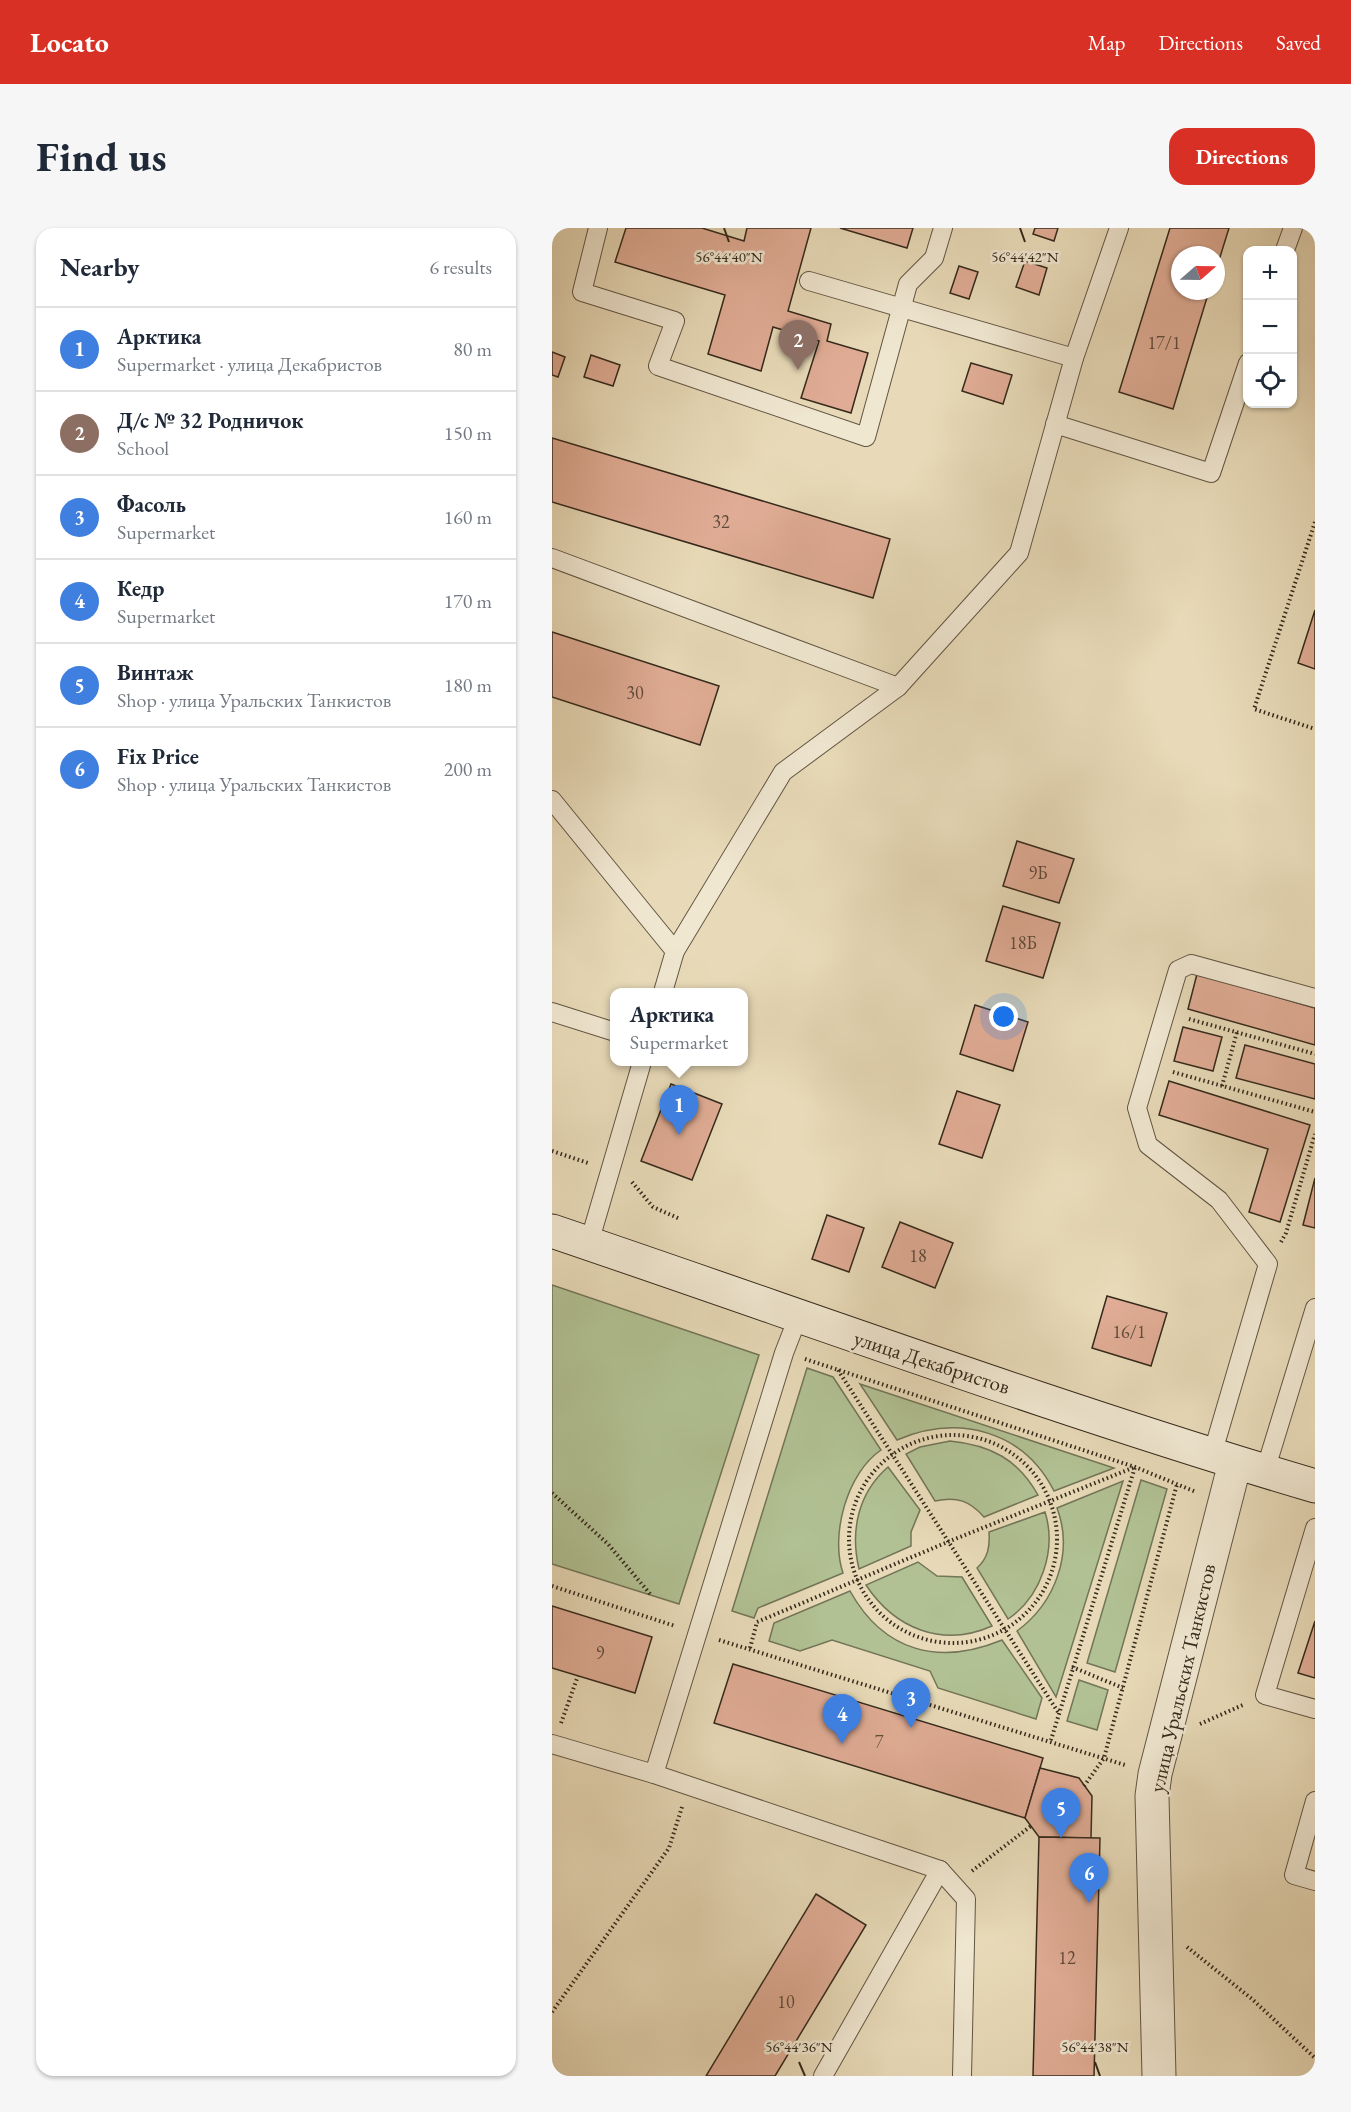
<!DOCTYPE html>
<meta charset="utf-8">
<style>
body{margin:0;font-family:"EB Garamond",serif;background:#f6f6f7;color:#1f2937}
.controls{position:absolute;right:18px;top:18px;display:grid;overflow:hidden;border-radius:12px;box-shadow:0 2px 4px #0004}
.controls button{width:54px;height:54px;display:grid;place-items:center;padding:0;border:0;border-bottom:2px solid #e0e1e3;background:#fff;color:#1f2937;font:30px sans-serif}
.compass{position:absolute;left:619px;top:18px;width:54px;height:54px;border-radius:50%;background:#fff;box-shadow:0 2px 4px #0004;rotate:70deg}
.you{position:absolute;left:452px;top:789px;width:21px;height:21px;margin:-15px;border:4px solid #fff;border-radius:50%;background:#1a73e8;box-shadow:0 0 0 9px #1a73e833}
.badge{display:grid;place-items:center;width:39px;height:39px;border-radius:50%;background:#d93025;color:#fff;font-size:20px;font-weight:700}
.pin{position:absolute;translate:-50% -50px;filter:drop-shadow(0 2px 3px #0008)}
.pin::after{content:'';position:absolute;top:32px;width:21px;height:18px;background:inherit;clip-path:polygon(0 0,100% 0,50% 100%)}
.popup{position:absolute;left:58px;top:760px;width:138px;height:78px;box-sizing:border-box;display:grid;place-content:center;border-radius:12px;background:#fff;filter:drop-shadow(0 2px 4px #0005);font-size:20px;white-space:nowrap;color:#747a83}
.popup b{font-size:22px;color:#1f2937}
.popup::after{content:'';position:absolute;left:50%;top:100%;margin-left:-12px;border:12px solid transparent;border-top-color:#fff}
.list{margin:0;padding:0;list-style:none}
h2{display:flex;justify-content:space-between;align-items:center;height:78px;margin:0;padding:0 24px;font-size:26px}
h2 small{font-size:20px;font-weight:400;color:#747a83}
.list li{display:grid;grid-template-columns:39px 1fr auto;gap:18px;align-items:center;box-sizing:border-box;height:84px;padding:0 24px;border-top:2px solid #e0e1e3}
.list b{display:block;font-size:22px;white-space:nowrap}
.list p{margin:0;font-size:20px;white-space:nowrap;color:#747a83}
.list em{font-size:20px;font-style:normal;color:#747a83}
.icon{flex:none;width:33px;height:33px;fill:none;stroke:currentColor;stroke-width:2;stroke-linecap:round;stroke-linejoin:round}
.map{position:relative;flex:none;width:763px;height:1848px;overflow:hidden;border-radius:18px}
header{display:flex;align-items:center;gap:36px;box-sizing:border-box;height:84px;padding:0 30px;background:#d93025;color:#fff}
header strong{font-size:28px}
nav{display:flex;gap:33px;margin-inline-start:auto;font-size:21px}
.intro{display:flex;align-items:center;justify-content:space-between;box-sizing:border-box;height:144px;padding:0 36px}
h1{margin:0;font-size:42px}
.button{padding:15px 27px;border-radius:18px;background:#d93025;color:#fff;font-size:21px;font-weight:700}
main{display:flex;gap:36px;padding:0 36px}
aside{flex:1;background:#fff;border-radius:18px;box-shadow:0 2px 4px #0004}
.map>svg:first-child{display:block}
.green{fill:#b1c193;stroke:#727557;stroke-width:1.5}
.building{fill:#e0ac95;stroke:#34291b;stroke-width:1.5}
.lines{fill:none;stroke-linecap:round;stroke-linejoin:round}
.lane-casing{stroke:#615542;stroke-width:20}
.street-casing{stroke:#615542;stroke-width:35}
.secondary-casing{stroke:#34291b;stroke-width:35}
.path{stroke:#34291b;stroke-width:4;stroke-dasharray:1.5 3;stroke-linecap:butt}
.lane{stroke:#f0e7d1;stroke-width:18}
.street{stroke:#f0e7d1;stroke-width:33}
.secondary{stroke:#f0e7d1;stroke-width:33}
.ticks{fill:none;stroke:#34291b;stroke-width:2}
.labels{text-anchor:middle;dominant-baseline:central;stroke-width:5;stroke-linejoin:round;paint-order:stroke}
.number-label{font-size:18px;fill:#5f4a3a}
.street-label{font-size:21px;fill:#34291b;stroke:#f0e7d1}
.ticks-label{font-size:15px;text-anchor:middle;fill:#34291b;stroke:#f0e7d1;stroke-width:5;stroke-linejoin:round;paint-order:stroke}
</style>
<header>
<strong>Locato</strong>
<nav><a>Map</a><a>Directions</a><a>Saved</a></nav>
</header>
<div class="intro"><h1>Find us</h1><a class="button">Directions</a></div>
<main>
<aside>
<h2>Nearby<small>6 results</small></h2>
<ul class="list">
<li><span class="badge" style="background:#3f7fe0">1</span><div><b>Арктика</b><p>Supermarket · улица Декабристов</p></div><em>80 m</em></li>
<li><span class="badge" style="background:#8d6e63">2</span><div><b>Д/с № 32 Родничок</b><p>School</p></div><em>150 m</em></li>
<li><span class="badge" style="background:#3f7fe0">3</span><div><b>Фасоль</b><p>Supermarket</p></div><em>160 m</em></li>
<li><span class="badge" style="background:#3f7fe0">4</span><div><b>Кедр</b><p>Supermarket</p></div><em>170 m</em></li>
<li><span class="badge" style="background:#3f7fe0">5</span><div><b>Винтаж</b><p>Shop · улица Уральских Танкистов</p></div><em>180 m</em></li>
<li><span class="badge" style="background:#3f7fe0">6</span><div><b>Fix Price</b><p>Shop · улица Уральских Танкистов</p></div><em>200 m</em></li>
</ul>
</aside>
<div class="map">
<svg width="763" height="1848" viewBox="0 0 763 1848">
<rect width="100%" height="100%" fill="#e8dab8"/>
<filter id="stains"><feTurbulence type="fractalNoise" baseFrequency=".00333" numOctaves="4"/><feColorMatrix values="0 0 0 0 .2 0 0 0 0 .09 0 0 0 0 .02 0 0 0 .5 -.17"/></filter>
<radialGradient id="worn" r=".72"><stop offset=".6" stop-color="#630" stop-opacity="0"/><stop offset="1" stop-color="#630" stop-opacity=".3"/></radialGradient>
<g class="green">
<polygon points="0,1057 207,1127 127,1376 0,1336"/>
<path d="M255,1140L281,1149L329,1222C295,1245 278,1307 291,1345L206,1380L202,1390L180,1383Z"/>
<path d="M308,1156L562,1240L502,1263C471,1202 406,1186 345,1212Z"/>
<path d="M398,1213C438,1217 466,1231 486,1267L432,1289C418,1273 405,1268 383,1273L354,1226L368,1219Z"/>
<path d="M336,1239L368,1282L359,1304V1318L307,1341C298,1303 306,1265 336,1239Z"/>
<polygon points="589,1252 615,1261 563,1444 535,1435"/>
<path d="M571,1253L504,1469L465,1403C503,1375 522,1325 505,1280Z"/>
<path d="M493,1284C505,1322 489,1369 456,1391L425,1340C436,1330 438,1319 437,1304Z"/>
<path d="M366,1334L385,1348L410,1349L440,1398C391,1420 343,1401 314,1357Z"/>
<path d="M298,1363C332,1424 387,1438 450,1412L490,1470L484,1491L386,1460L378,1443L280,1412L248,1423L217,1413L222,1395Z"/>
<polygon points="527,1452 556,1462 545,1502 515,1493"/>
</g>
<g class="building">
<polygon points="74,0 150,0 192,13 195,0 259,0 236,83 279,96 275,113 316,125 299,185 249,170 267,113 221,99 209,143 156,126 173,67 63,34"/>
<polygon points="288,0 361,0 355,20"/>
<polygon points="483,0 506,0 502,13 481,6"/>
<polygon points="618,0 677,0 664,42 664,27 628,27 628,63 657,63 621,181 567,164"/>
<polygon points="473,33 495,40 487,67 464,59"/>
<polygon points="407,38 426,44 417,71 398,65"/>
<polygon points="0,124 13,129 6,149 0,147"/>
<polygon points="39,127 68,137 61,158 32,149"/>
<polygon points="419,135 460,147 451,176 410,163"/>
<polygon points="0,210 338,311 321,370 0,274"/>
<polygon points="763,382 763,441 746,435"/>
<polygon points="0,404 167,458 148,517 0,469"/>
<polygon points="465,613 522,631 507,675 451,658"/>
<polygon points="451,678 508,695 491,750 434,733"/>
<polygon points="645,746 763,780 763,817 636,781"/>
<polygon points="423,777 476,794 461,843 408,826"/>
<polygon points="631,799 670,809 661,843 622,833"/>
<polygon points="693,817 763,836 763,871 684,850"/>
<polygon points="617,853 758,897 728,994 697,984 716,921 607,887"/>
<polygon points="119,856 170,876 140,952 89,933"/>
<polygon points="405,863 448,877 430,930 387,916"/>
<polygon points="763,950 763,1000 751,997"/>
<polygon points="275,987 312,1000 297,1044 260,1031"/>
<polygon points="348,994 401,1015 383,1060 330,1039"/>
<polygon points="555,1068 615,1085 599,1138 540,1120"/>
<polygon points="0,1378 100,1409 83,1465 0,1440"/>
<polygon points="763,1393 763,1450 746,1445"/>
<polygon points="181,1436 491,1530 473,1590 162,1495"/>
<polygon points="488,1540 527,1550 540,1568 539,1610 487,1609 473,1590"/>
<polygon points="487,1609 548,1610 542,1848 481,1848"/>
<polygon points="264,1666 314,1697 223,1848 154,1848"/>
</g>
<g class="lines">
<defs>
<g id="lane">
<polyline points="46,0 30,64 123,93 106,138 314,209 356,56 382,30 391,0"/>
<polyline points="733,22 741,0"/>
<polyline points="257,53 522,130"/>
<polyline points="503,196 659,245 696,135"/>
<polyline points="0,330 346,459"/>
<polyline points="0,572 123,723 111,764"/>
<polyline points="123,723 231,544 346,459 467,325 522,130 567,0"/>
<polyline points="0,784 63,804"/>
<polyline points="37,1015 90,834"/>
<polyline points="660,1227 716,1036 667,972 596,917 585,880 626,742 639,736 763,770"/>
<polyline points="713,1243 763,1080"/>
<polyline points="763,1300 713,1467 763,1481"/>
<polyline points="0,1516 102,1546 388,1642 414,1671 410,1848"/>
<polyline points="102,1546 232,1125 246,1089"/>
<polyline points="763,1573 742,1647 763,1653"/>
<polyline points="271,1848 388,1642"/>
</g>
<polyline id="street" points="607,1848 600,1568 603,1546 683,1235"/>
<path id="secondary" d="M0,1003C254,1089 506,1182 763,1258"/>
</defs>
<use href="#lane" class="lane-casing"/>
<use href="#street" class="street-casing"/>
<use href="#secondary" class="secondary-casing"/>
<g class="path">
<polyline points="763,294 702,481 763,501"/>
<polyline points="637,791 763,826"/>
<polyline points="621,844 763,884"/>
<polyline points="670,858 685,804"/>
<polyline points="0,923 36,935"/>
<polyline points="80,954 101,979 128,991"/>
<polyline points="729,1014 734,1005 763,906"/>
<polyline points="253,1131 583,1239 644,1264"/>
<polyline points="286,1142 506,1484"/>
<circle cx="401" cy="1311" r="104"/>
<polyline points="0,1265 56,1316 99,1367"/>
<polyline points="0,1358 123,1398"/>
<polyline points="167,1412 573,1537"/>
<polyline points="198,1420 205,1394 398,1313 583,1239 499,1512"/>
<polyline points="520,1439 571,1460"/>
<polyline points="9,1495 26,1448"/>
<polyline points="648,1496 693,1476"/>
<polyline points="532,1558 552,1530 625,1256"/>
<polyline points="420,1643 479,1598"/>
<polyline points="635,1719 700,1771 763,1830"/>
<polyline points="0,1784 117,1620 130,1579"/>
</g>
<use href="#lane" class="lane"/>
<use href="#street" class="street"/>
<use href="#secondary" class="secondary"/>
</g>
<path class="ticks" d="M172,0L177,14M468,0L473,14M247,1834L253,1848M543,1834L548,1848"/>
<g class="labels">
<g class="number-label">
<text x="612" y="114">17/1</text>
<text x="169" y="293">32</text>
<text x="83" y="464">30</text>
<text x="486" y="644">9Б</text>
<text x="471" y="714">18Б</text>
<text x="366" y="1027">18</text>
<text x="577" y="1103">16/1</text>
<text x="48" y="1424">9</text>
<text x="327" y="1513">7</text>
<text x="515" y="1729">12</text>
<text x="234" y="1773">10</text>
</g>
<g class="street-label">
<text transform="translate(380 1134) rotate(18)">улица Декабристов</text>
<text transform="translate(630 1450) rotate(-77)">улица Уральских Танкистов</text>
</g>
</g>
<g class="ticks-label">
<text x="177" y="34">56°44'40"N</text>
<text x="473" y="34">56°44'42"N</text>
<text x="247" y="1824">56°44'36"N</text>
<text x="543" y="1824">56°44'38"N</text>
</g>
<rect width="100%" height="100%" filter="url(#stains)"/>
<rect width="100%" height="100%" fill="url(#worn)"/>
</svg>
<div class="controls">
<button>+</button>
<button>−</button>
<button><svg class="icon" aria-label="locate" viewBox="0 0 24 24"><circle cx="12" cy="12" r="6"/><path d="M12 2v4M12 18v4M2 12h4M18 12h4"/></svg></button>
</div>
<svg class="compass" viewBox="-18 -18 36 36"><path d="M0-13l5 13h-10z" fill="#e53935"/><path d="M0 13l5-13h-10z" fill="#747a83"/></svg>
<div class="you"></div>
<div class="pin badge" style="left:127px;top:907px;background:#3f7fe0">1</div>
<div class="popup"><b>Арктика</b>Supermarket</div>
<div class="pin badge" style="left:246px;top:142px;background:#8d6e63">2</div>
<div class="pin badge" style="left:359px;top:1500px;background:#3f7fe0">3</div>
<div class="pin badge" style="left:290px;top:1516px;background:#3f7fe0">4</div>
<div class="pin badge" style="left:509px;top:1610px;background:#3f7fe0">5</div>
<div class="pin badge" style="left:537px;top:1675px;background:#3f7fe0">6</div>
</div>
</main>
